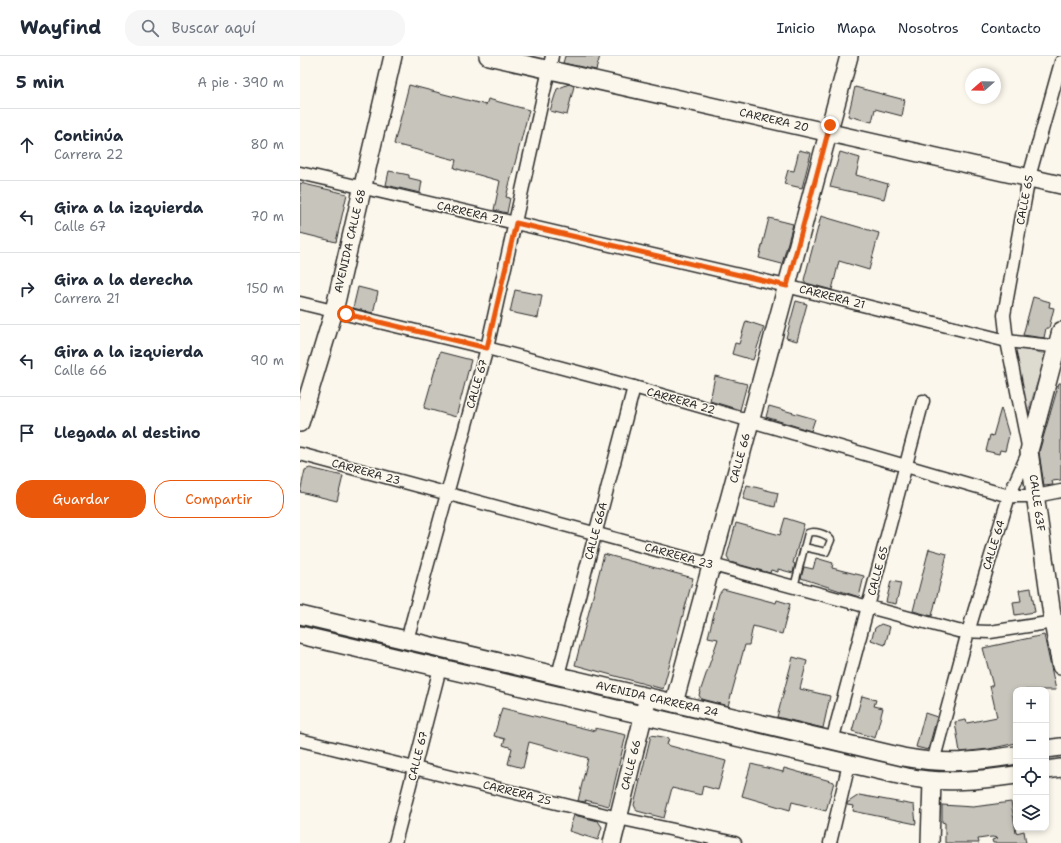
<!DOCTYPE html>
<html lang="es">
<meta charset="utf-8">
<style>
body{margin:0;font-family:"Shantell Sans",sans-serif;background:#f6f6f7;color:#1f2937}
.controls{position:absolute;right:12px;bottom:12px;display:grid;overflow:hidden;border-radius:8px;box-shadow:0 2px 6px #0003}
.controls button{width:36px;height:36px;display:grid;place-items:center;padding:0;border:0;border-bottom:1px solid #e0e1e3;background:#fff;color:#1f2937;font:20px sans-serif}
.compass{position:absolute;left:665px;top:12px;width:36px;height:36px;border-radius:50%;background:#fff;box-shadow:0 2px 6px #0003;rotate:250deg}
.stop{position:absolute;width:12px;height:12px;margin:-9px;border:3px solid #ea580c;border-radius:50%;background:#fff}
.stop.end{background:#ea580c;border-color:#fff;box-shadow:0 1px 4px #0008}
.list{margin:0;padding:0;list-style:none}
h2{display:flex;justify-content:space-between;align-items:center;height:52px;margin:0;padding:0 16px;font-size:17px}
h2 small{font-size:13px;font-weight:400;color:#747a83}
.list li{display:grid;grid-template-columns:26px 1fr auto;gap:12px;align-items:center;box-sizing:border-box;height:72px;padding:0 16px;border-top:1px solid #e0e1e3}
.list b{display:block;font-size:15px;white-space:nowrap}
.list p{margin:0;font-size:13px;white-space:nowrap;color:#747a83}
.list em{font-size:13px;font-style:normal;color:#747a83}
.actions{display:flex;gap:8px;padding:12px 16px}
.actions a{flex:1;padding:9px 0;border:1px solid #ea580c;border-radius:16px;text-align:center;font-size:14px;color:#ea580c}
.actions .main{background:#ea580c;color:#fff}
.icon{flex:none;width:22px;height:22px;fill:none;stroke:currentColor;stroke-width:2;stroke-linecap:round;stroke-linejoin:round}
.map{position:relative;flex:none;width:761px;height:787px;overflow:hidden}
header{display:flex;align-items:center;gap:24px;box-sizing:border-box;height:56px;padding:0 20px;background:#fff;border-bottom:1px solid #e0e1e3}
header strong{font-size:19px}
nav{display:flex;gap:22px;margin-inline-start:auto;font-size:14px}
.search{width:280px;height:36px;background:#f6f6f7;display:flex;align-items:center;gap:10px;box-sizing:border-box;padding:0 14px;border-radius:16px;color:#747a83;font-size:15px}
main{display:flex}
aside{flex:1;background:#fff}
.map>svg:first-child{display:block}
.green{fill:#dddad0;stroke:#84827e}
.building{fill:#c7c4bc;stroke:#2b2b2b}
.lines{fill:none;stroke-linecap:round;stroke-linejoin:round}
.lane-casing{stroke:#2b2b2b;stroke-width:9}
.street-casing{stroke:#2b2b2b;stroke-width:15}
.secondary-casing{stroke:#2b2b2b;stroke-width:20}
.lane{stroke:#fbf7ec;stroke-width:6}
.street{stroke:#fbf7ec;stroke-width:12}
.secondary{stroke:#fbf7ec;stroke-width:17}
.route{stroke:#ea580c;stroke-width:5}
.labels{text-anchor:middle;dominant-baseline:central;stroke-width:3;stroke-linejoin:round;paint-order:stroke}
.street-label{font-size:11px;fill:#2b2b2b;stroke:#fbf7ec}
</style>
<header>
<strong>Wayfind</strong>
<div class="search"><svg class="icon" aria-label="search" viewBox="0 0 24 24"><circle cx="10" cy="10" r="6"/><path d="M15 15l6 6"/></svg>Buscar aquí</div>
<nav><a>Inicio</a><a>Mapa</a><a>Nosotros</a><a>Contacto</a></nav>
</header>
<main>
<aside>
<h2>5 min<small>A pie · 390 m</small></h2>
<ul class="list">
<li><svg class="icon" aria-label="ahead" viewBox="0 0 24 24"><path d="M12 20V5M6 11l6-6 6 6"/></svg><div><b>Continúa</b><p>Carrera 22</p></div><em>80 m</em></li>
<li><svg class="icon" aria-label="left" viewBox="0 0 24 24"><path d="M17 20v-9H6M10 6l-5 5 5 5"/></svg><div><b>Gira a la izquierda</b><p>Calle 67</p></div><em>70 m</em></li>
<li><svg class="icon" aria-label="right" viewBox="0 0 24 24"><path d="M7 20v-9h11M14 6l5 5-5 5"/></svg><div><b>Gira a la derecha</b><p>Carrera 21</p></div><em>150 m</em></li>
<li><svg class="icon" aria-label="left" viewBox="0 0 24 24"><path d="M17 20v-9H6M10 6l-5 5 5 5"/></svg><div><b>Gira a la izquierda</b><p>Calle 66</p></div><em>90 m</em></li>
<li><svg class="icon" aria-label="arrive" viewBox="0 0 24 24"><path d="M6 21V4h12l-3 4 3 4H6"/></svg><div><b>Llegada al destino</b></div></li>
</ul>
<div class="actions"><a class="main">Guardar</a><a>Compartir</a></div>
</aside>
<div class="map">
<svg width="761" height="787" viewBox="0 0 761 787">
<rect width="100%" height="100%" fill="#fbf7ec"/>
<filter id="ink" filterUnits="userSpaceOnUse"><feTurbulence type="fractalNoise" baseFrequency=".025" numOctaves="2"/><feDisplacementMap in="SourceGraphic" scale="8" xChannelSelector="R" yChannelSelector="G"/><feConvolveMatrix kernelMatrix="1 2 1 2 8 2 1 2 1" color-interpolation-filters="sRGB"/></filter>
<g filter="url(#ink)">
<polygon class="green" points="713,291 746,298 728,356"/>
<g class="building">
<polygon points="265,0 300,0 296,14 263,7"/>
<polygon points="269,28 274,30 267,59 250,55 257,33"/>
<polygon points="109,29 186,49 188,43 229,54 206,141 210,142 207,157 194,154 200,125 154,112 156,104 94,88"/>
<polygon points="555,31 605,44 602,60 575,53 572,66 548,60"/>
<polygon points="499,94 511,97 502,132 484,128 488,114 494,115"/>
<polygon points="540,96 560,102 556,119 588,128 584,143 530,131"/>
<polygon points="89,115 109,119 109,122 122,125 120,137 86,129"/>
<polygon points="0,127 47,138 36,186 0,177"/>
<polygon points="521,160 579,177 569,214 539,205 532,234 506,227 504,224"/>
<polygon points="469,162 493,168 482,208 459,202"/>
<polygon points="58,231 78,236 73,257 53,252"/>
<polygon points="215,234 242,239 238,262 210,256"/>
<polygon points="733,241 750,246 749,251 754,252 749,272 746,272 744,282 723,279"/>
<polygon points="496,245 507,248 497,285 486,282"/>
<polygon points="446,265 464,271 453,304 432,298 435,287 439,288"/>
<polygon points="140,296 171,304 156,361 124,352"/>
<polygon points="415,320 447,328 440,354 410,345"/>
<polygon points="759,327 761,327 761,424 752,425 753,429 744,430 739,396"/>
<polygon points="469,350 515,363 511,375 466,361"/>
<polygon points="701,352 709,379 705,395 700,394 699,398 686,395 690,379 693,380"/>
<polygon points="10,412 43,420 37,445 0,436 5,414"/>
<polygon points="447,429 478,437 475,451 443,443"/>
<polygon points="485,462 504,468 493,507 495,508 493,517 478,513 478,516 471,514 470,517 430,506 427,500 436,467 480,479"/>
<polygon points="629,493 647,498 632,560 613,555"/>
<polygon points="304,498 393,522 363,633 275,609"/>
<polygon points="516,502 533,507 532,512 564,520 559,541 501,522 504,511 513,513"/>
<polygon points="591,525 601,527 596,548 586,546"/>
<polygon points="731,532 735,556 715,559 713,546 721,545 719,534"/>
<polygon points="423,533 476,547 477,544 490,548 482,578 453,570 449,589 445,589 428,650 401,643 399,639 418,583 408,581 419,538"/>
<polygon points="581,568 590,571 585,589 571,584 575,572"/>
<polygon points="744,579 756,634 716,634 716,687 689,693 660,696 655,666 666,664 667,667 697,661 690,630 693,630 683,592"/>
<polygon points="493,601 507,605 500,633 530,640 523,672 477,661"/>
<polygon points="562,640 576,644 574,650 583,652 575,682 552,675"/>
<polygon points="202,652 295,675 295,672 326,679 309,750 285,744 286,746 278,745 288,702 229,686 223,712 208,708 212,692 203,689 205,683 194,680"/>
<polygon points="625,657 637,661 628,694 616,691"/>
<polygon points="351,679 369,682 367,689 426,705 418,734 403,730 401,739 372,732 364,762 337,755 334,749"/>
<polygon points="451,708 483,716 484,712 534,726 526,755 492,746 490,754 442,740"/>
<polygon points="559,739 614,749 616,768 553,755 554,750 547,749 547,747"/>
<polygon points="711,746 716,777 724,775 726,787 693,787 692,784 698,782 692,781 678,783 679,787 645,787 645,767 642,766 642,749 673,751"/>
<polygon points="274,759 298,765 302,771 298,784 269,775"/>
</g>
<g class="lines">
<defs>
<path id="lane" d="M494,531L508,477C514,474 527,478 531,484L526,496L504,491"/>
<g id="street">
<polyline points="0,117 482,229 707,285 761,291"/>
<polyline points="0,247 187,292 334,331 709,440 736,440 761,435"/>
<polyline points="0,398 658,575 690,576 760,565"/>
<polyline points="107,584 187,292 252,0"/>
<polyline points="258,619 334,331"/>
<polyline points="0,684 318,762 435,787"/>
<polyline points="532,685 623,345"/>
<polyline points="633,706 668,576 709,440 729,395 707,285 704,259 729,121 761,6"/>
<polyline points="95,787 140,612"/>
<polyline points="530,787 549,708"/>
</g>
<g id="secondary">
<polyline points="188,0 761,129"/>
<polyline points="761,275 729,395 753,566 761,610"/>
<polyline points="0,367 34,255 93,0"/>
<path d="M0,559L603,701C646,709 673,706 716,699"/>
<path d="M0,579L607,721C644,728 680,724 716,719"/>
<polyline points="374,647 549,0"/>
<polyline points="746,693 761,691"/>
<polyline points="746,714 761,712"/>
<polyline points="312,787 346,649"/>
<polyline points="630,787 632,725"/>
</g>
</defs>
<use href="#lane" class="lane-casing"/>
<use href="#street" class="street-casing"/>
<use href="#secondary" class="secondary-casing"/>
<use href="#lane" class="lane"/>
<use href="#street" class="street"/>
<use href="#secondary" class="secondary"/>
</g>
</g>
<g class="lines" filter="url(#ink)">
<polyline class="route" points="46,258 187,292 216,167 487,230 530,69"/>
</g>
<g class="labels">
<g class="street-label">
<text transform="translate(474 64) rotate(13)">CARRERA 20</text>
<text transform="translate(725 144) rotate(-79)">CALLE 65</text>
<text transform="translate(170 157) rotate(13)">CARRERA 21</text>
<text transform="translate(50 185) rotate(-77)">AVENIDA CALLE 68</text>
<text transform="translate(532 241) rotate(14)">CARRERA 21</text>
<text transform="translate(177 328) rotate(-74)">CALLE 67</text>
<text transform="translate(381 345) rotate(16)">CARRERA 22</text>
<text transform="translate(440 402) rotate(-75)">CALLE 66</text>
<text transform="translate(66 416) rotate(15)">CARRERA 23</text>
<text transform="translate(737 447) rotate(82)">CALLE 63F</text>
<text transform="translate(296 475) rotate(-75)">CALLE 66A</text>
<text transform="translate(694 489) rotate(-73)">CALLE 64</text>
<text transform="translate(379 500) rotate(15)">CARRERA 23</text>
<text transform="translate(578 515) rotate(-75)">CALLE 65</text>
<text transform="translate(357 643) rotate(13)">AVENIDA CARRERA 24</text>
<text transform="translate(118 700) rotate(-76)">CALLE 67</text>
<text transform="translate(331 709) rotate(-76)">CALLE 66</text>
<text transform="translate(217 737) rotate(14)">CARRERA 25</text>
</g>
</g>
</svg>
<div class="controls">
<button>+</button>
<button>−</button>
<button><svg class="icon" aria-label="locate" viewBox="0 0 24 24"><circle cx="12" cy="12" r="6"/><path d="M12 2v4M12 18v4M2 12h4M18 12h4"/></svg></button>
<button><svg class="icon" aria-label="layers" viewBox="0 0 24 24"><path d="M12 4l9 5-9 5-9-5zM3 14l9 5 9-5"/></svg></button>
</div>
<svg class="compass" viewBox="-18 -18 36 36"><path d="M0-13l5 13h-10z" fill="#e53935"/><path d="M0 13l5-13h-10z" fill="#747a83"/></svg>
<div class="stop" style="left:46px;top:258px"></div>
<div class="stop end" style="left:530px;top:69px"></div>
</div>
</main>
